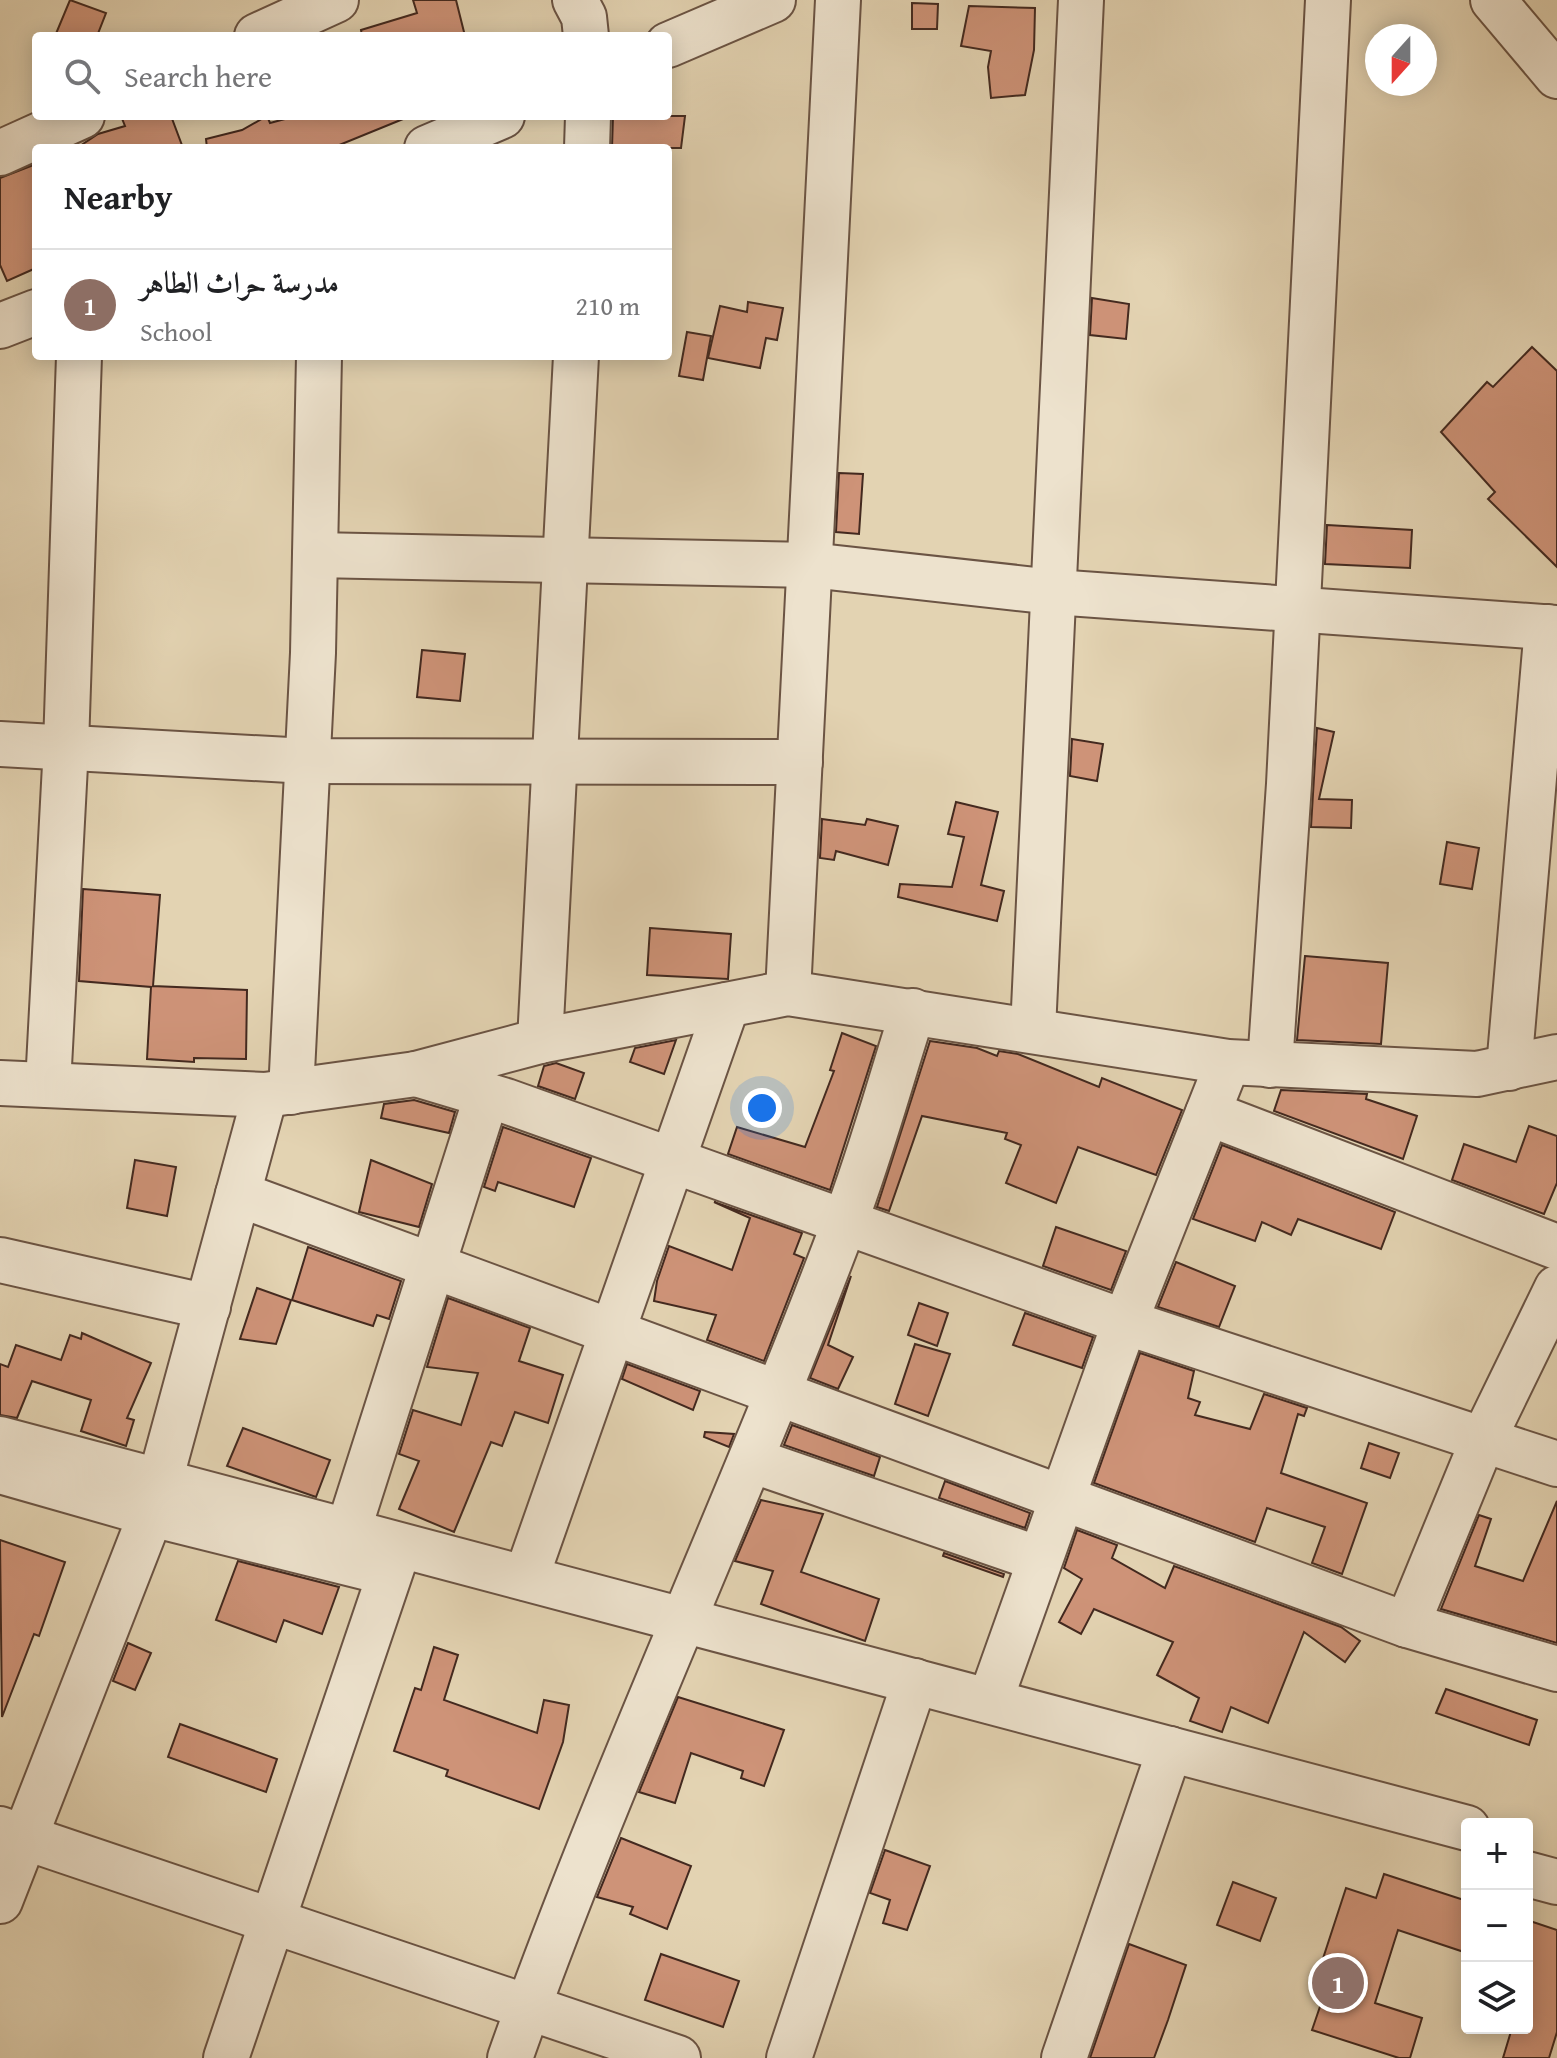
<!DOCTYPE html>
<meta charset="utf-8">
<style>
body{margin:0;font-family:"Gentium Book Plus",Amiri,serif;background:#f6f6f6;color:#202124}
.controls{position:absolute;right:24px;bottom:24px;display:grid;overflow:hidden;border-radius:8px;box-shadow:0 4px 20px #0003}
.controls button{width:72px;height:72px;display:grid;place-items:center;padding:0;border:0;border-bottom:2px solid #e0e0e0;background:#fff;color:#202124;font:40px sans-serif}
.compass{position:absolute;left:1365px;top:24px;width:72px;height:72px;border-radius:50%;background:#fff;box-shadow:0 4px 20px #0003;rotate:201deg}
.you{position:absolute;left:762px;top:1108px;width:28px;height:28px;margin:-20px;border:6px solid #fff;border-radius:50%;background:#1a73e8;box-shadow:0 0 0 12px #1a73e833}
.badge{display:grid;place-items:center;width:52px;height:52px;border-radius:50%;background:#8f2418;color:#fff;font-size:26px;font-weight:700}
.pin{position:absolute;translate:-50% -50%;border:4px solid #fff;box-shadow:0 2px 8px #0006}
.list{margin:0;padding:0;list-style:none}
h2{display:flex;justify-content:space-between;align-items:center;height:104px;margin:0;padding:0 32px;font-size:34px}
h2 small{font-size:26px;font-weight:400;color:#757577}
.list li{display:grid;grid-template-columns:52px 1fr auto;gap:24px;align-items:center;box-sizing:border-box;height:112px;padding:0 32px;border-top:2px solid #e0e0e0}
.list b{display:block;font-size:30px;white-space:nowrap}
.list p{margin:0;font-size:26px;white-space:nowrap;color:#757577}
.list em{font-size:26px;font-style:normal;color:#757577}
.icon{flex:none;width:44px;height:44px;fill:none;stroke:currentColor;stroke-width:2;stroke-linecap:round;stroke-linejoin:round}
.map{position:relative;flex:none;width:1557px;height:2058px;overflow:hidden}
.search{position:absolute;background:#fff;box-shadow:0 4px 20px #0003;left:32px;top:32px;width:640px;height:88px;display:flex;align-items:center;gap:20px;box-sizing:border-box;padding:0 28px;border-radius:8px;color:#757577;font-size:30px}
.panel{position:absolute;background:#fff;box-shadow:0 4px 20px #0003;left:32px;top:144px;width:640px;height:216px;border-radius:8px}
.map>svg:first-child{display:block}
.building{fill:#ce9378;stroke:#43291f;stroke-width:2}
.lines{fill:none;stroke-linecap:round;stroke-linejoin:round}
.minor-casing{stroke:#6b5444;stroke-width:48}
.minor{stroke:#ede2cd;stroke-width:44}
</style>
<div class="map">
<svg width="1557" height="2058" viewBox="0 0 1557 2058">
<rect width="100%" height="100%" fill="#e3d3b2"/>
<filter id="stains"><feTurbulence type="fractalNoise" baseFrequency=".0025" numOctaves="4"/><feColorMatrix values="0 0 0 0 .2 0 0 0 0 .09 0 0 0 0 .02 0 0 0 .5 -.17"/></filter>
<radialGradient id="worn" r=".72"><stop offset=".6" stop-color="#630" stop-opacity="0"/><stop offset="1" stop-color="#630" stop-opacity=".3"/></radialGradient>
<g class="building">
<polygon points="70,0 106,13 97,36 55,36"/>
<polygon points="413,0 456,0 465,36 362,36 361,30 417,13"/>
<polygon points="912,3 938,4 937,29 912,29"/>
<polygon points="969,6 1035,8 1034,50 1025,95 991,98 988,67 991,51 961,46"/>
<polygon points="121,116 171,116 183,148 77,148 98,134 125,126"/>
<polygon points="267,116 270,123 296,116 408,117 332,148 207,148 206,139 242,130"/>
<polygon points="613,116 685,116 681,148 612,148"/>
<polygon points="36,164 36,268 7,281 0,265 0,178"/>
<polygon points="1092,298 1129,304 1126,339 1090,335"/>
<polygon points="748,302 783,308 777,340 766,338 760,368 708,358 720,306 747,312"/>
<polygon points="687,332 711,336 703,380 679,376"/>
<polygon points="1532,347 1557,371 1557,567 1488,499 1495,492 1441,432 1487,382 1493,387"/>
<polygon points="839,473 863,474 859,534 836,532"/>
<polygon points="1327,525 1412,530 1410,568 1325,564"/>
<polygon points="422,650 465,654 460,701 417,697"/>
<polygon points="1317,728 1334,732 1319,799 1352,800 1351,828 1311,827"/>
<polygon points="1072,739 1103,744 1097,781 1070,776"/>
<polygon points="956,802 998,812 981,885 1004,891 997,921 898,897 900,884 952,887 964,837 948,834"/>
<polygon points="822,819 865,825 867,819 898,826 888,865 836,851 834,860 820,858"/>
<polygon points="1447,842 1479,848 1472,889 1440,884"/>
<polygon points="83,889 160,895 153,986 247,990 246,1059 194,1058 194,1062 147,1059 151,987 79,981"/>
<polygon points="650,928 731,934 728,979 647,975"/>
<polygon points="1305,956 1388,963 1381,1044 1297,1040"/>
<polygon points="842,1033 876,1046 830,1190 728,1154 737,1127 805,1147 834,1071 830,1070"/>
<polygon points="676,1040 664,1074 630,1062 635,1048"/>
<polygon points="930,1041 977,1048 997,1056 999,1051 1018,1054 1099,1087 1102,1078 1182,1110 1156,1175 1078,1147 1056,1203 1006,1183 1021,1145 1005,1139 1007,1133 922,1116 889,1211 877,1207"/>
<polygon points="556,1063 584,1073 575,1099 538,1086 544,1066"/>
<polygon points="1281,1090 1367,1094 1366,1099 1417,1116 1403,1159 1274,1111"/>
<polygon points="414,1100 455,1112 449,1133 381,1118 384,1104"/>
<polygon points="1529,1126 1557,1136 1557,1183 1544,1214 1452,1180 1464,1144 1516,1162"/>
<polygon points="503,1127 591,1158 574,1207 498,1182 495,1191 484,1187"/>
<polygon points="1222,1145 1395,1212 1381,1249 1298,1219 1291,1235 1262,1222 1255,1241 1193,1219"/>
<polygon points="135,1160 176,1167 167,1216 127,1208"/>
<polygon points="371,1160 432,1184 419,1227 359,1212"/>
<polygon points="714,1202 802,1233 794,1254 804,1258 764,1361 707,1340 716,1315 654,1301 657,1281 669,1246 732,1270 750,1218"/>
<polygon points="1056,1227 1126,1251 1111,1290 1043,1266"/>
<polygon points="308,1247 401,1281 389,1319 377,1315 373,1326 292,1300"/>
<polygon points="1176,1262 1235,1286 1219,1327 1158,1307"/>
<polygon points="851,1276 828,1345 853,1357 838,1389 810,1378"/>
<polygon points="257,1288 291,1300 276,1344 240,1339"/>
<polygon points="448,1298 530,1328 519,1361 563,1375 548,1423 515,1412 502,1446 491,1442 454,1532 399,1509 419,1461 399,1454 413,1410 461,1425 478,1373 427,1367"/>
<polygon points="919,1303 948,1313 937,1346 908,1335"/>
<polygon points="1025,1313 1093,1337 1082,1368 1013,1345"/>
<polygon points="82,1333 151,1363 127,1418 134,1420 126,1446 81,1431 91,1400 32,1381 17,1418 0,1415 0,1364 8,1367 16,1345 61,1360 70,1335 81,1339"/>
<polygon points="915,1344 950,1354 928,1416 895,1404"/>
<polygon points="1140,1353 1194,1371 1188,1398 1200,1402 1195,1415 1250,1429 1264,1394 1307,1408 1304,1416 1298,1414 1281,1473 1367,1503 1342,1574 1312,1563 1325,1527 1267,1508 1255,1542 1094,1483"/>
<polygon points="627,1364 700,1391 693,1410 622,1379"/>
<polygon points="792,1425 880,1457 874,1476 784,1445"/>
<polygon points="243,1428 330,1460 316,1497 227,1466"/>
<polygon points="705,1432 734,1434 729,1447 704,1437"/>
<polygon points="1369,1443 1399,1453 1390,1478 1361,1468"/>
<polygon points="945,1481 1030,1513 1025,1528 939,1498"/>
<polygon points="761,1500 823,1514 801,1572 879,1599 865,1641 761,1604 773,1571 735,1561"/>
<polygon points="1557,1501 1557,1643 1441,1609 1479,1515 1491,1519 1475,1566 1523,1581"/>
<polygon points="1077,1530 1117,1545 1112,1558 1165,1588 1174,1566 1341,1627 1360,1641 1345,1662 1304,1632 1268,1723 1231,1707 1222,1732 1190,1721 1199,1698 1157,1675 1173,1642 1094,1609 1081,1634 1059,1622 1082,1579 1064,1568"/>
<polygon points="0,1540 65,1562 39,1636 34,1634 2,1717"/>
<polygon points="944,1553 1004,1574 1003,1577 943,1556"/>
<polygon points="238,1561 339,1587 322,1634 284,1620 276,1642 216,1620"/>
<polygon points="128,1643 151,1653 135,1690 113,1681"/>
<polygon points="434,1647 458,1655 444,1700 537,1733 544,1700 569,1705 563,1742 539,1809 446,1776 448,1770 394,1751 415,1688 421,1690"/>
<polygon points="1446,1689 1537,1720 1529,1745 1436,1713"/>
<polygon points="678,1697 784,1730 764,1786 741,1778 743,1771 691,1753 675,1803 639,1792"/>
<polygon points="180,1724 277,1759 266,1792 168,1757"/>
<polygon points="621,1838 691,1866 667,1929 630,1914 633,1907 597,1897"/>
<polygon points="885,1850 930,1866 907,1930 883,1923 890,1900 870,1893"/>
<polygon points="1384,1874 1467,1901 1467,1953 1398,1930 1375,2003 1422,2018 1410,2058 1399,2058 1312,2030 1326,1989 1314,1986 1346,1888 1376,1898"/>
<polygon points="1233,1882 1276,1898 1260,1941 1217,1925"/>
<polygon points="1527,1920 1557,1930 1557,2032 1549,2058 1503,2058 1512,2028 1527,2028"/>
<polygon points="1129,1944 1186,1965 1168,2020 1154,2058 1090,2058"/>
<polygon points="661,1954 739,1981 723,2027 645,2000"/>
</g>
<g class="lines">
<defs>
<g id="minor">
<polyline points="575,0 584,17 586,36"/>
<polyline points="1493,0 1557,76"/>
<polyline points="257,36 336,0"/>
<polyline points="668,45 773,0"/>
<polyline points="427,148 502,116"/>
<polyline points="587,148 588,116"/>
<polyline points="0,153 82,116"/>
<polyline points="0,326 36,312"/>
<polyline points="315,555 810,565 1054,592 1557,628"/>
<polyline points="0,744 307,761 800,762"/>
<polyline points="788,993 838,0"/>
<polyline points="1033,1030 1081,0"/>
<polyline points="540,1041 576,356"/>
<polyline points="1270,1065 1289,784 1328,0"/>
<polyline points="1509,1068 1547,627"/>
<polyline points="416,1074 506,1101 1125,1322 1557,1464"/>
<polyline points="0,1083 265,1095 416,1074 540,1041 788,993 1228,1062 1477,1074 1557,1057"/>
<polyline points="48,1085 66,746 79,356"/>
<polyline points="291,1092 313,653 319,356"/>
<polyline points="1208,1113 1557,1247"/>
<polyline points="238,1194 1407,1625 1557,1669"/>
<polyline points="0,1260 208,1307"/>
<polyline points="0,1439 1467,1828"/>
<polyline points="751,1460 1039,1559"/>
<polyline points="0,1471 151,1514 384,1572"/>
<polyline points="348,1531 487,1095"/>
<polyline points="526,1578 727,1005"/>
<polyline points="1407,1625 1483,1440 1557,1288"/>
<polyline points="990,1701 1125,1322 1228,1062"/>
<polyline points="0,1829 678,2058"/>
<polyline points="1527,1874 1557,1882"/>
<polyline points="0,1901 151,1514 265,1095"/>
<polyline points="226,2058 399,1547"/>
<path d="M510,2058C610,1775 739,1504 844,1224C871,1154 890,1082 913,1011"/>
<polyline points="789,2058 915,1681"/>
<polyline points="1064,2058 1170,1749"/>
</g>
</defs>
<use href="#minor" class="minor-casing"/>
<use href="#minor" class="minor"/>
</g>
<rect width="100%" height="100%" filter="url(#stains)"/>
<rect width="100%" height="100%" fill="url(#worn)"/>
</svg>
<div class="controls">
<button>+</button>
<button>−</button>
<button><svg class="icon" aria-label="layers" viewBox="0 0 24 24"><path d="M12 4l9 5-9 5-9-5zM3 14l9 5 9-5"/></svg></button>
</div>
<svg class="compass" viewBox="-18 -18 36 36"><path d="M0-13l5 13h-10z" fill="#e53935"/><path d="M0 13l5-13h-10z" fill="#757577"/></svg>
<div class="you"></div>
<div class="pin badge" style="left:1338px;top:1983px;background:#8d6e63">1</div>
<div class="search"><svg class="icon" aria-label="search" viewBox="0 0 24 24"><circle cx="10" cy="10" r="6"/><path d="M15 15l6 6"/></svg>Search here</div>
<section class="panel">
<h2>Nearby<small></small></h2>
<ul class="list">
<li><span class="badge" style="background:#8d6e63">1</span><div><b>مدرسة حراث الطاهر</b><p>School</p></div><em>210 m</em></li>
</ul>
</section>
</div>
